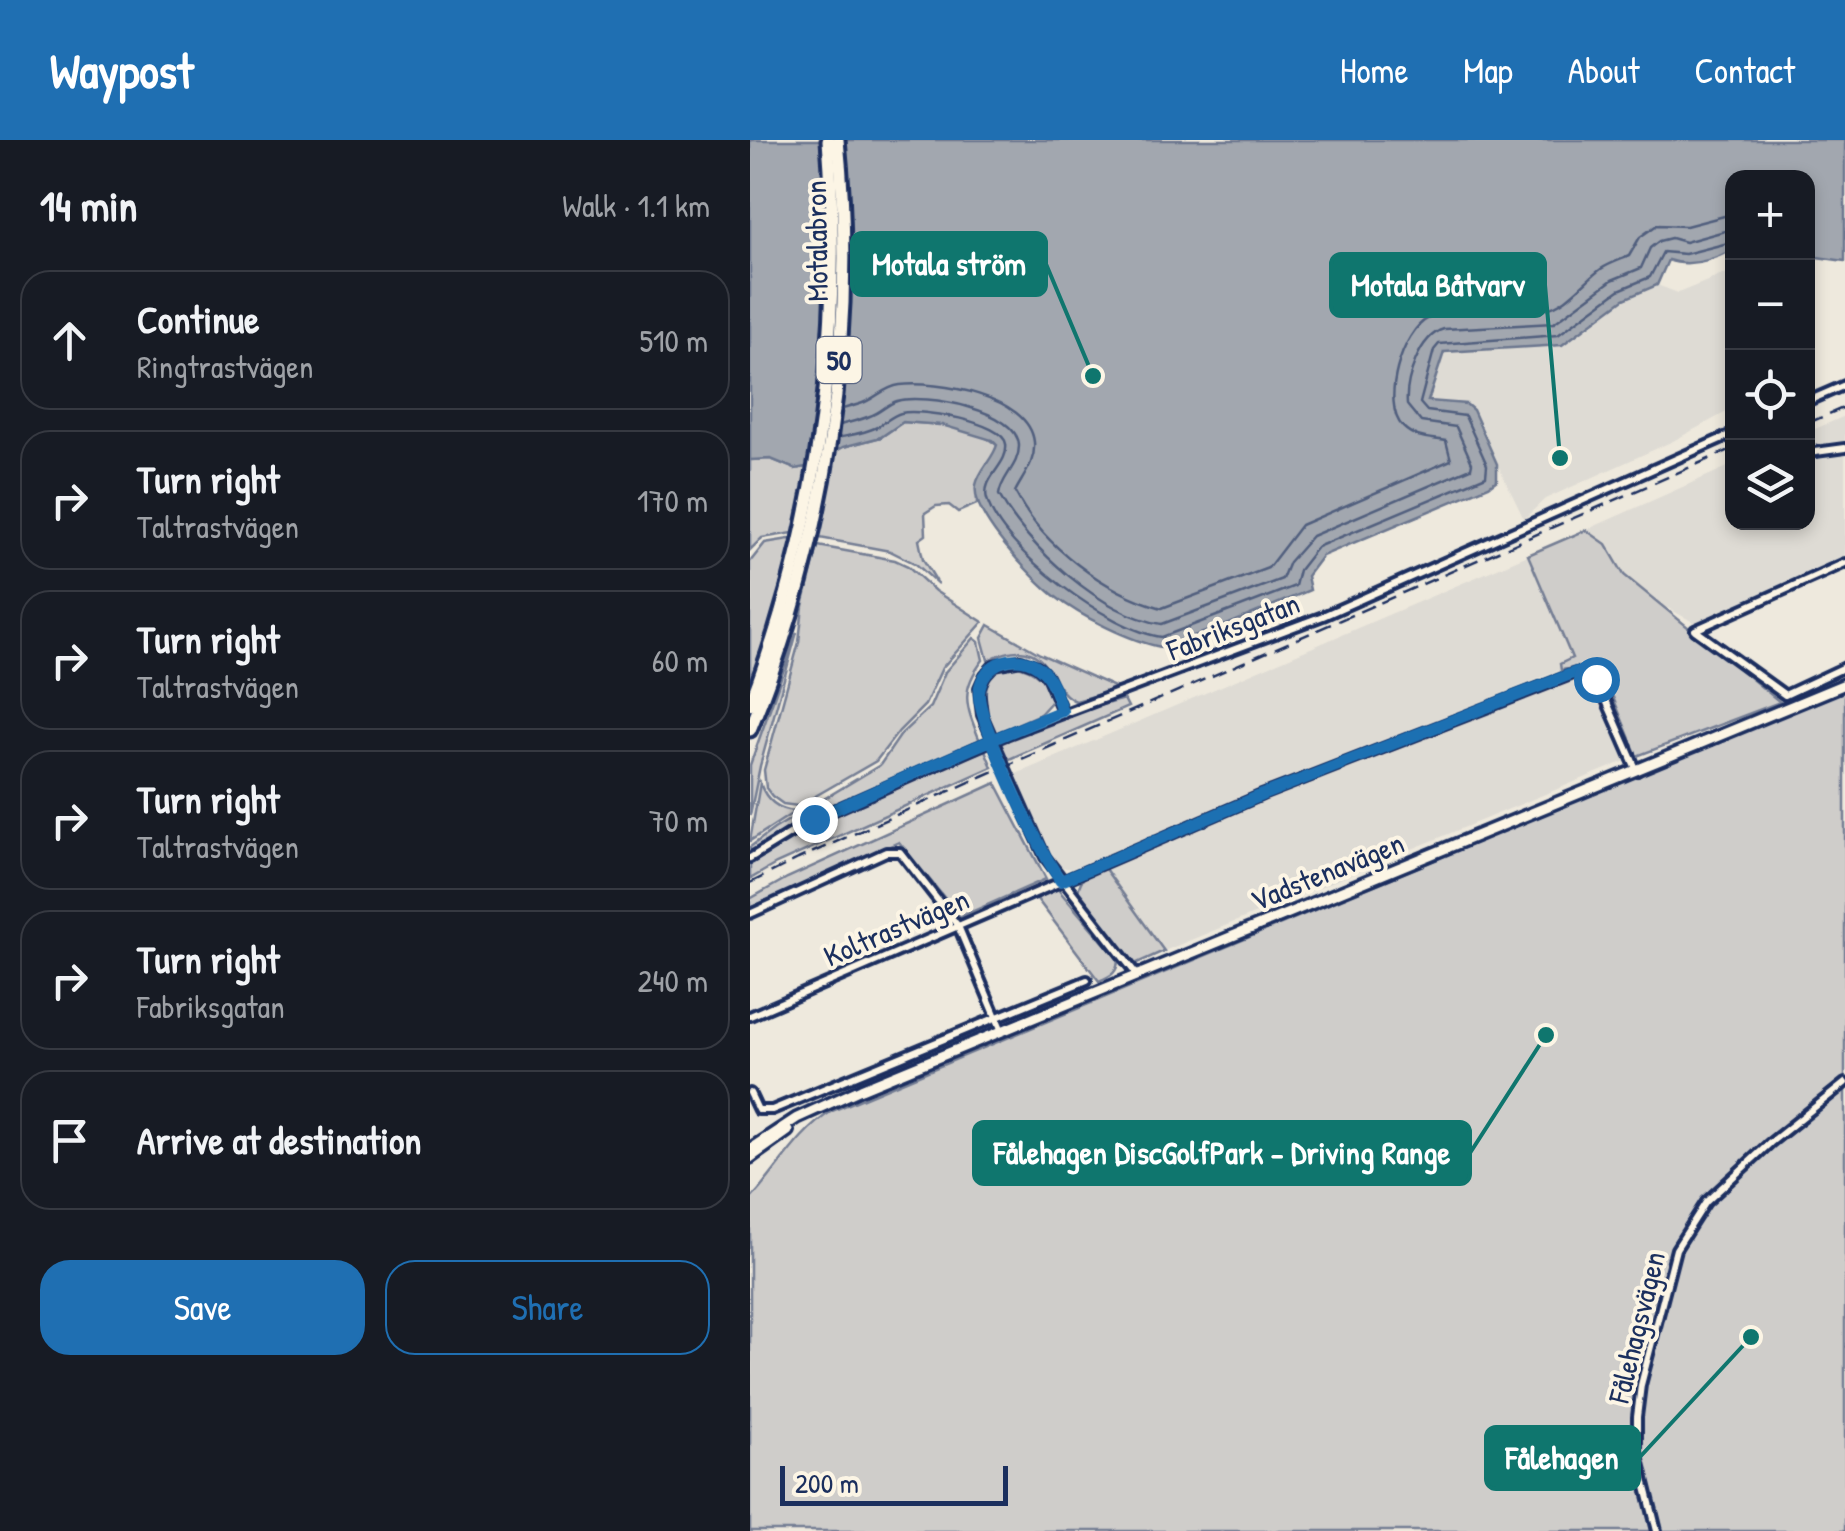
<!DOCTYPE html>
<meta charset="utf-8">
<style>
body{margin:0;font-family:"Patrick Hand",sans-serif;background:#242831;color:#f1f3f6}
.controls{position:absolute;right:30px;top:30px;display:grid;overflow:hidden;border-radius:20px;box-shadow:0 5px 15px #0003}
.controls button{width:90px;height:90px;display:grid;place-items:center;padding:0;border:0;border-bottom:2px solid #363941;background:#171b24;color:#f1f3f6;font:50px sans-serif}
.scale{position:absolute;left:30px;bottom:25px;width:228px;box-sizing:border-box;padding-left:10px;border:5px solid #1b2f5e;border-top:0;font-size:28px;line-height:35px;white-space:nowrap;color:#1b2f5e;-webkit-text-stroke:8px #fcf5e5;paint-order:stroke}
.stop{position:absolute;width:30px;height:30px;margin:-22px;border:8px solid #1f6fb2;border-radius:50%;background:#fff}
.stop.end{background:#1f6fb2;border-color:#fff;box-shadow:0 2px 10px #0008}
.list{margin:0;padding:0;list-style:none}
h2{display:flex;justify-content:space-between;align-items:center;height:130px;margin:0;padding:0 40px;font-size:42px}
h2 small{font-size:32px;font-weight:400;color:#9ea1a6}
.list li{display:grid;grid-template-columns:65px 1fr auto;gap:30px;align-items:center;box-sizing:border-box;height:140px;margin:0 20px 20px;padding:0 20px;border:2px solid #363941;border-radius:30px}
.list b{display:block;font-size:38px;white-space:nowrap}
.list p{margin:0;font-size:32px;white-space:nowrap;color:#9ea1a6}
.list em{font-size:32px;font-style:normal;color:#9ea1a6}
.actions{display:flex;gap:20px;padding:30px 40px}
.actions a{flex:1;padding:22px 0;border:2px solid #1f6fb2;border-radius:30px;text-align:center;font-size:35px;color:#1f6fb2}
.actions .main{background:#1f6fb2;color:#fff}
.icon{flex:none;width:55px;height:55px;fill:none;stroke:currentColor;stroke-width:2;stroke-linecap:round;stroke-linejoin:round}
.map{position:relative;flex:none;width:1095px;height:1391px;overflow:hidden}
header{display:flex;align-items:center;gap:60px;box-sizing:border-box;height:140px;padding:0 50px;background:#1f6fb2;color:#fff}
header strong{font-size:48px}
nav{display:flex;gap:55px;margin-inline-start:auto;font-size:35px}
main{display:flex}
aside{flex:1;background:#171b24}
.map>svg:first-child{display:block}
.built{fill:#dedbd4}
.green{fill:#cfcdca;stroke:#757e94;stroke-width:2.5}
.water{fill:#a2a7af;stroke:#6c778f;stroke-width:2.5}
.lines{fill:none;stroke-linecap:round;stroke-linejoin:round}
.shore{stroke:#515f7e;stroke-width:2.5}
.street-casing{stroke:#1b2f5e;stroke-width:14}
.secondary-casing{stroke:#1b2f5e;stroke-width:16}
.highway-casing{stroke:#1b2f5e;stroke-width:19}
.street{stroke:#fcf5e5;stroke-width:6}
.secondary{stroke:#fcf5e5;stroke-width:9}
.highway{stroke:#fcf5e5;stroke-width:11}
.rail{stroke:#1b2f5e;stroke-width:2.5;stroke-dasharray:15 8;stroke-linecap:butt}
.street-bridge-casing{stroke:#1b2f5e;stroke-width:14;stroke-linecap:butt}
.street-bridge{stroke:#fcf5e5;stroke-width:6}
.route{stroke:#1f6fb2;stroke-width:12}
.labels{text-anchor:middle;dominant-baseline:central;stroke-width:8;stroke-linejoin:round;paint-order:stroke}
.shield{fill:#fcf5e5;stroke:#5e6a86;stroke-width:2.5}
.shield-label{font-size:28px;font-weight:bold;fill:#1b2f5e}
.street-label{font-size:30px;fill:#1b2f5e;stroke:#fcf5e5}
.leader{fill:none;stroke:#0f766e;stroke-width:4}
.callout-dot{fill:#0f766e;stroke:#fcf5e5;stroke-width:4}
.callout{fill:#0f766e;stroke:#0f766e;stroke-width:4}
.callout-label{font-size:32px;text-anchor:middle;font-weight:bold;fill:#fff}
</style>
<header>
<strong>Waypost</strong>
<nav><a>Home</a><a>Map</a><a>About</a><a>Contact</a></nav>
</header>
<main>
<aside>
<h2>14 min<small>Walk · 1.1 km</small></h2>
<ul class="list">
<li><svg class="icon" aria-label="ahead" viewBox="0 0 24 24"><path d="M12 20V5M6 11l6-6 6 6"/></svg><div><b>Continue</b><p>Ringtrastvägen</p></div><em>510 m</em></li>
<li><svg class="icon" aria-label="right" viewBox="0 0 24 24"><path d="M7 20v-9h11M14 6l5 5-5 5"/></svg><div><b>Turn right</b><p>Taltrastvägen</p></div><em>170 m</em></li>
<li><svg class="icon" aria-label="right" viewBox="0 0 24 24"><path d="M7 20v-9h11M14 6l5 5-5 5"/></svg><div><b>Turn right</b><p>Taltrastvägen</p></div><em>60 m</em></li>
<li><svg class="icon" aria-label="right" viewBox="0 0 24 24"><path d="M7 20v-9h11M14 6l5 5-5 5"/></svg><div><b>Turn right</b><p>Taltrastvägen</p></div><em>70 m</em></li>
<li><svg class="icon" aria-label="right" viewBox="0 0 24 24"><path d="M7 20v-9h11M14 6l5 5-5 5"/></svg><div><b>Turn right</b><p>Fabriksgatan</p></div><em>240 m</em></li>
<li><svg class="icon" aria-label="arrive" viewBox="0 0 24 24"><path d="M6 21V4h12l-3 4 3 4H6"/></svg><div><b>Arrive at destination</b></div></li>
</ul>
<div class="actions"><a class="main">Save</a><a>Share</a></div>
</aside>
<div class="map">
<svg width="1095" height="1391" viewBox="0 0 1095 1391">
<rect width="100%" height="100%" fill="#eee9dd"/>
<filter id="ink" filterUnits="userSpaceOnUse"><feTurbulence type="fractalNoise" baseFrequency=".01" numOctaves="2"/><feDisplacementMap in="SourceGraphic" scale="20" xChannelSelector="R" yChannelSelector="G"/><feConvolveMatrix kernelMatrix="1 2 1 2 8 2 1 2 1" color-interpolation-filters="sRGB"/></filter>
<g filter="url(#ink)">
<g class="built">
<polygon points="982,131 982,269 923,301 795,359 774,379 742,313 678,261 694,212 754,210 837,189 874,159 907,145 928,153"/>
<polygon points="1095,276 1095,419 947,484 903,460 874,435 855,404 836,390 982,325 982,382 1058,382 1058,292"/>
<polygon points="778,415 822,518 810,524 811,530 323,729 306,726 301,719 264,635"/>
<polygon points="829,537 839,538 845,543 878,620 414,811 353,726 812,541"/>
</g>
<g class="green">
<path d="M153,282C184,284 222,285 247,305C240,332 225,332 227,364L208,372L199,365L186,366L175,373L176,395L169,400L173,419L188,444L166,424L140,411L43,393L12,398L0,410V320L21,319L45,329L61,326L93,307L131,297Z"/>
<polygon points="836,390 856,404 874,435 1030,562 887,616 853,533 846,525 811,530 810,524 822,518 778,415"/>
<polygon points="39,399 45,400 0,549 0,422 15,403"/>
<polygon points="68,406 145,420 158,426 185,451 233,482 192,528 175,565 149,591 126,621 48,666 33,664 22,656 16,648 14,630 49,502 53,466"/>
<path d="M239,485L290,514L369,549L326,561C295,550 302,488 238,520L232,498Z"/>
<polygon points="47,492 10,626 0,675 0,625"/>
<path d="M224,498L229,502L233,520C209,551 216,566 230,601L42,685L0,713V707L24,689L130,625L152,593L180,567L195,532Z"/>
<path d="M264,525C284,529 300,541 301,562L290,574L245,594C233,569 226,529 264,525Z"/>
<path d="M1095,549V1391H0V1060C28,1030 47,993 82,971Z"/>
<polygon points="374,559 378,567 257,620 249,603 329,571"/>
<path d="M235,610L242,627L26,724L0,739V723C69,671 155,643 235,610Z"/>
<path d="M10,643C16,660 28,670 46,671L0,701Z"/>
<polygon points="246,643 296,739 210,777 149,702 0,768 0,759 37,738"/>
<path d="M353,726L414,811L385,824L328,756C328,737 338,734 353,726Z"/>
<path d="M306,747L368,819C368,833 361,836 349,841L284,755Z"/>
</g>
<path class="water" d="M0,0H1095V121L1067,117L1058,112V38H982V110C963,120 940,128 918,120L907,145L874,159L812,205L694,212L678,261L716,264L723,270L747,324V340L739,346L572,416L557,436L560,450L479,484L411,507C380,501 330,476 306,457C283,439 220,375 226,345C229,330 243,319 247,305L242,300L192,285L153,282L131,297L93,307L61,326L45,329L21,319L0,320Z"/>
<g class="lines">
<g class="shore">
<path d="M92,269C99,267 108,265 115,262C127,257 135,247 150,245C186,241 279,255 284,302C286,322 273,336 265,352C292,406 355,452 412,468L518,428L551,385L701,320L696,301C680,298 665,299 653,287C630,264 652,190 679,178C706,165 763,175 795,169C817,165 834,141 851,129C860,123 870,120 879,116L890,97L907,85L936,86L982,74"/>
<path d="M90,285C100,282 111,280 120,276C130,273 137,264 147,261C174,253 269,270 269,306C269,326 251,337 249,355C278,408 351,474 412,484L532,439L539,422L562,396L721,328L722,323L706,287L671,282L657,265C655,241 669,196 694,189L804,183L862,140L891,128L900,108L909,101L921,98L935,102L982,89"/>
<path d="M88,298C100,295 114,293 125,288C134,284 142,275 151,273C170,268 253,282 256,304C259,325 231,337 237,359C252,411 360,490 412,497L545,446L549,430L567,407L736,336L737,325L715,276L677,271L670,263L684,210L689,204L808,195L869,150L900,137L913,112L935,114L982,102"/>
</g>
<defs>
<g id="street">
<polyline points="1058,261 1095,245"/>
<polyline points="1058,313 1095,308"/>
<polyline points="1095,423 945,490 1035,555 1095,527"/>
<polyline points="312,571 297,536 287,526 271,520 244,525 235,535 229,548 232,575 295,717 387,835"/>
<polyline points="256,595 573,476 982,294"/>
<polyline points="0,718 64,679 225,608"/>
<polyline points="0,774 136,712 150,712 208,786 252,891"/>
<polyline points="0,876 512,655 826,533 838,533 848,542 887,631"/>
<polyline points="0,953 8,970 22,970 337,840"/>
<polyline points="907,1391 887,1311 887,1277 891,1245 926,1109 956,1062 1020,1003 1095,943"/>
</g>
<g id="secondary">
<polyline points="0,1009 47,978 111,949 1095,544"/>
<polyline points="0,1018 38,991"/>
</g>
<g id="highway">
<path d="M0,564C69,383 93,193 78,0"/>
<path d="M0,590C76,405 108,199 88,0"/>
</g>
</defs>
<use href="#street" class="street-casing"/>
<use href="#secondary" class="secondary-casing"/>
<use href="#highway" class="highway-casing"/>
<use href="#street" class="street"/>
<use href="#secondary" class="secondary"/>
<use href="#highway" class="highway"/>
<g class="rail">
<polyline points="1058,283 1095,267"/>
<polyline points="0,743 48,719 233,636 982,309"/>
</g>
<defs>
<polyline id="street-bridge" points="225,608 256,595"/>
</defs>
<use href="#street-bridge" class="street-bridge-casing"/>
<use href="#street-bridge" class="street-bridge"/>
</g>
</g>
<g class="lines" filter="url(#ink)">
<path class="route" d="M64,679C146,641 229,604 312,571C307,557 303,540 292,530C269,509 232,521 229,552C226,578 292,717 311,741L512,655L826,532L838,533L846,539"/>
</g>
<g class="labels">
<rect class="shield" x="66.5" y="197" width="45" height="46" rx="8"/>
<g class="shield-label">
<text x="89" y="220">50</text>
</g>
<g class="street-label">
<text transform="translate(66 101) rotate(-91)">Motalabron</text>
<text transform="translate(483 486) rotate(-21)">Fabriksgatan</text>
<text transform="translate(577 731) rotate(-22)">Vadstenavägen</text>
<text transform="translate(146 787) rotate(-23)">Koltrastvägen</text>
<text transform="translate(886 1187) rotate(-76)">Fålehagsvägen</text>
</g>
</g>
<path class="leader" d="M343 236L296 124M810 318L795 145M796 895L720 1013M1001 1197L889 1318"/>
<g class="callout-dot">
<circle cx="343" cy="236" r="10"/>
<circle cx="810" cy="318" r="10"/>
<circle cx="796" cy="895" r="10"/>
<circle cx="1001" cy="1197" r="10"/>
</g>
<g class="callout">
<rect x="102" y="93" width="194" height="62" rx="10"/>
<rect x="581" y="114" width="214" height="62" rx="10"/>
<rect x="224" y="982" width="496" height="62" rx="10"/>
<rect x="736" y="1287" width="153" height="62" rx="10"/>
</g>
<g class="callout-label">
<text x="199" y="135">Motala ström</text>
<text x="688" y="156">Motala Båtvarv</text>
<text x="472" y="1024">Fålehagen DiscGolfPark - Driving Range</text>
<text x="812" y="1329">Fålehagen</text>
</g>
</svg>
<div class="controls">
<button>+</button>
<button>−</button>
<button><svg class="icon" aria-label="locate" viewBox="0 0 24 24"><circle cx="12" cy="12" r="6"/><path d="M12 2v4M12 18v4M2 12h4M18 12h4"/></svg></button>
<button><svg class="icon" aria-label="layers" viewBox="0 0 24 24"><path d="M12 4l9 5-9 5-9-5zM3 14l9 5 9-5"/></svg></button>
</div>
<div class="scale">200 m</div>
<div class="stop" style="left:846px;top:539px"></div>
<div class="stop end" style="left:64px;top:679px"></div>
</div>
</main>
